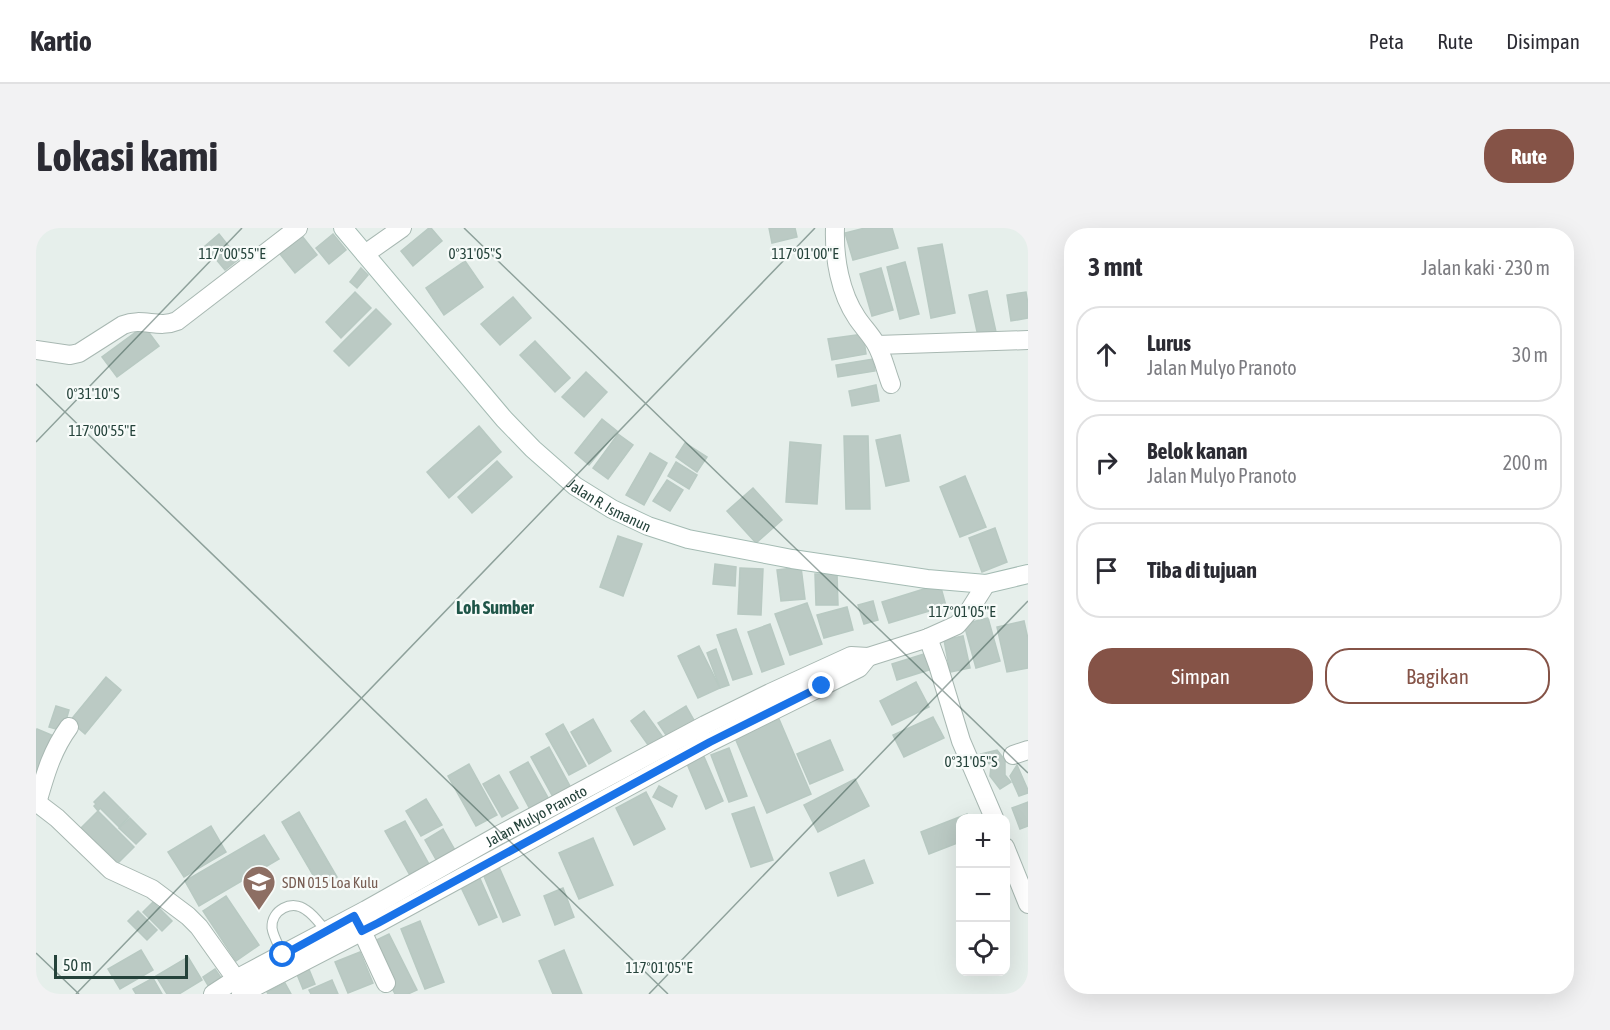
<!DOCTYPE html>
<html lang="id">
<meta charset="utf-8">
<style>
body{margin:0;font-family:"Asap Condensed",sans-serif;background:#f2f2f3;color:#2b2b33}
.controls{position:absolute;right:18px;bottom:18px;display:grid;overflow:hidden;border-radius:12px;box-shadow:0 6px 24px #0002}
.controls button{width:54px;height:54px;display:grid;place-items:center;padding:0;border:0;border-bottom:2px solid #e1e1e2;background:#fff;color:#2b2b33;font:30px sans-serif}
.scale{position:absolute;left:18px;bottom:15px;width:134px;box-sizing:border-box;padding-left:6px;border:3px solid #24423a;border-top:0;font-size:16px;line-height:21px;white-space:nowrap;color:#24423a;-webkit-text-stroke:4px #f7fbf9;paint-order:stroke}
.stop{position:absolute;width:18px;height:18px;margin:-14px;border:4px solid #1a73e8;border-radius:50%;background:#fff}
.stop.end{background:#1a73e8;border-color:#fff;box-shadow:0 2px 6px #0008}
.list{margin:0;padding:0;list-style:none}
h2{display:flex;justify-content:space-between;align-items:center;height:78px;margin:0;padding:0 24px;font-size:26px}
h2 small{font-size:20px;font-weight:400;color:#7c7c81}
.list li{display:grid;grid-template-columns:39px 1fr auto;gap:18px;align-items:center;box-sizing:border-box;height:96px;margin:0 12px 12px;padding:0 12px;border:2px solid #e1e1e2;border-radius:24px}
.list b{display:block;font-size:22px;white-space:nowrap}
.list p{margin:0;font-size:20px;white-space:nowrap;color:#7c7c81}
.list em{font-size:20px;font-style:normal;color:#7c7c81}
.actions{display:flex;gap:12px;padding:18px 24px}
.actions a{flex:1;padding:14px 0;border:2px solid #855347;border-radius:24px;text-align:center;font-size:21px;color:#855347}
.actions .main{background:#855347;color:#fff}
.icon{flex:none;width:33px;height:33px;fill:none;stroke:currentColor;stroke-width:2;stroke-linecap:round;stroke-linejoin:round}
.map{position:relative;flex:none;width:992px;height:766px;overflow:hidden;border-radius:24px}
header{display:flex;align-items:center;gap:36px;box-sizing:border-box;height:84px;padding:0 30px;background:#fff;border-bottom:2px solid #e1e1e2}
header strong{font-size:28px}
nav{display:flex;gap:33px;margin-inline-start:auto;font-size:21px}
.intro{display:flex;align-items:center;justify-content:space-between;box-sizing:border-box;height:144px;padding:0 36px}
h1{margin:0;font-size:42px}
.button{padding:15px 27px;border-radius:24px;background:#855347;color:#fff;font-size:21px;font-weight:700}
main{display:flex;gap:36px;padding:0 36px}
aside{flex:1;background:#fff;border-radius:24px;box-shadow:0 6px 24px #0002}
.map>svg:first-child{display:block}
.building{fill:#bbcac4;stroke:#b8c9c2;stroke-width:1.5}
.lines{fill:none;stroke-linecap:round;stroke-linejoin:round}
.service-casing{stroke:#a8b8b2;stroke-width:11}
.minor-casing{stroke:#a8b8b2;stroke-width:20}
.tertiary-casing{stroke:#a8b8b2;stroke-width:20}
.secondary-casing{stroke:#a4bbb3;stroke-width:20}
.service{stroke:#fff;stroke-width:9}
.minor{stroke:#fff;stroke-width:18}
.tertiary{stroke:#fff;stroke-width:18}
.secondary{stroke:#fff;stroke-width:18}
.route{stroke:#1a73e8;stroke-width:8}
.ticks{fill:none;stroke:#24423a;stroke-width:1.5;stroke-opacity:0.45}
.labels{text-anchor:middle;dominant-baseline:central;stroke-width:4.5;stroke-linejoin:round;paint-order:stroke}
.street-label{font-size:15px;fill:#24423a;stroke:#f7fbf9}
.education-label{font-size:15px;fill:#785e54;stroke:#f7fbf9;text-anchor:start}
.quarter-label{font-size:18px;font-weight:bold;fill:#1f5548;stroke:#f7fbf9}
.ticks-label{font-size:15px;text-anchor:middle;fill:#24423a;stroke:#f7fbf9;stroke-width:4.5;stroke-linejoin:round;paint-order:stroke}
</style>
<header>
<strong>Kartio</strong>
<nav><a>Peta</a><a>Rute</a><a>Disimpan</a></nav>
</header>
<div class="intro"><h1>Lokasi kami</h1><a class="button">Rute</a></div>
<main>
<div class="map">
<svg width="992" height="766" viewBox="0 0 992 766">
<rect width="100%" height="100%" fill="#e6efeb"/>
<g class="building">
<polygon points="393,0 395,0 406,13 377,38 365,23"/>
<polygon points="733,0 759,0 761,9 736,15"/>
<polygon points="829,0 856,0 862,20 817,32 809,5"/>
<polygon points="183,6 203,31 189,42 169,18"/>
<polygon points="297,6 310,22 293,36 280,20"/>
<polygon points="266,8 281,27 259,45 244,26"/>
<polygon points="906,16 919,85 895,90 882,20"/>
<polygon points="429,33 447,59 408,87 390,60"/>
<polygon points="869,34 883,86 864,91 851,39"/>
<polygon points="325,40 332,47 321,60 314,54"/>
<polygon points="845,40 857,82 836,88 824,46"/>
<polygon points="951,63 960,104 942,108 933,67"/>
<polygon points="319,64 335,80 305,110 290,94"/>
<polygon points="990,64 992,76 992,90 975,93 971,67"/>
<polygon points="477,69 495,90 464,117 445,96"/>
<polygon points="340,81 355,96 313,138 298,123"/>
<polygon points="108,98 123,118 81,149 66,129"/>
<polygon points="827,106 830,126 796,132 792,111"/>
<polygon points="499,113 534,150 519,164 484,127"/>
<polygon points="837,131 839,143 802,149 800,137"/>
<polygon points="550,144 571,164 548,189 526,169"/>
<polygon points="840,157 843,173 816,178 813,163"/>
<polygon points="566,191 581,203 553,237 539,225"/>
<polygon points="443,198 465,224 413,270 391,244"/>
<polygon points="582,206 597,217 572,251 557,240"/>
<polygon points="864,207 873,253 850,258 840,212"/>
<polygon points="808,208 832,208 834,281 810,281"/>
<polygon points="754,214 785,217 781,276 750,274"/>
<polygon points="649,215 671,229 661,244 640,229"/>
<polygon points="614,225 631,235 608,277 590,267"/>
<polygon points="461,233 476,249 436,285 422,269"/>
<polygon points="640,234 661,247 653,261 632,248"/>
<polygon points="929,248 950,299 924,309 904,259"/>
<polygon points="631,252 647,262 634,283 617,273"/>
<polygon points="717,260 746,292 720,315 691,283"/>
<polygon points="959,300 971,334 946,344 933,310"/>
<polygon points="582,308 606,316 587,368 564,359"/>
<polygon points="679,336 700,339 699,358 677,356"/>
<polygon points="765,339 769,371 745,373 741,342"/>
<polygon points="704,340 727,341 725,387 702,386"/>
<polygon points="779,346 801,346 802,377 780,377"/>
<polygon points="904,356 910,378 853,395 846,374"/>
<polygon points="837,373 842,392 828,396 822,377"/>
<polygon points="771,375 786,416 754,427 739,386"/>
<polygon points="811,379 817,402 788,410 781,387"/>
<polygon points="952,390 964,433 940,440 928,396"/>
<polygon points="988,393 992,411 992,440 971,444 961,399"/>
<polygon points="734,396 748,436 726,444 712,404"/>
<polygon points="700,401 716,446 697,452 681,407"/>
<polygon points="927,408 934,440 914,444 908,412"/>
<polygon points="663,418 684,460 662,470 642,428"/>
<polygon points="680,421 693,457 684,460 671,425"/>
<polygon points="888,426 893,442 861,452 856,436"/>
<polygon points="70,449 85,462 49,506 34,493"/>
<polygon points="880,454 893,479 856,497 844,473"/>
<polygon points="20,478 33,482 27,503 13,499"/>
<polygon points="650,478 659,494 632,510 622,495"/>
<polygon points="608,483 629,512 615,521 595,493"/>
<polygon points="897,489 908,510 868,529 857,507"/>
<polygon points="557,491 575,523 553,536 535,504"/>
<polygon points="743,491 775,566 731,585 699,510"/>
<polygon points="527,496 550,538 533,547 510,506"/>
<polygon points="1,501 20,509 0,559 0,503"/>
<polygon points="794,512 807,542 774,556 761,526"/>
<polygon points="513,519 535,560 517,569 495,529"/>
<polygon points="693,520 711,568 693,574 675,527"/>
<polygon points="961,522 969,532 969,547 975,554 964,561 954,548 955,538 945,526"/>
<polygon points="666,524 687,573 670,581 649,531"/>
<polygon points="492,534 515,575 496,585 474,544"/>
<polygon points="433,536 461,587 440,598 412,548"/>
<polygon points="981,537 992,562 992,565 983,568 974,548"/>
<polygon points="463,547 482,580 466,589 447,556"/>
<polygon points="819,551 833,578 782,604 768,577"/>
<polygon points="623,558 641,568 636,579 617,569"/>
<polygon points="68,564 93,589 83,599 64,580 62,583 58,578 60,576 58,574"/>
<polygon points="610,564 629,601 598,617 580,580"/>
<polygon points="390,571 406,597 385,608 370,583"/>
<polygon points="992,574 992,598 984,601 976,580"/>
<polygon points="718,579 737,632 715,639 696,586"/>
<polygon points="62,583 98,619 81,636 45,600"/>
<polygon points="263,584 301,649 284,659 246,594"/>
<polygon points="931,586 932,590 924,590 924,614 893,626 885,604"/>
<polygon points="94,590 110,606 100,616 83,600"/>
<polygon points="369,593 394,638 375,649 349,603"/>
<polygon points="175,598 190,624 148,649 132,624"/>
<polygon points="407,601 420,624 402,635 389,612"/>
<polygon points="228,607 243,631 163,678 149,653"/>
<polygon points="557,610 577,657 543,671 523,625"/>
<polygon points="828,632 837,655 802,668 794,645"/>
<polygon points="463,639 484,687 467,694 447,646"/>
<polygon points="442,646 461,689 443,697 423,655"/>
<polygon points="527,660 538,689 519,697 508,668"/>
<polygon points="190,668 223,717 200,733 167,683"/>
<polygon points="117,674 136,693 126,703 107,684"/>
<polygon points="102,683 121,702 111,712 92,693"/>
<polygon points="384,693 408,754 389,761 365,701"/>
<polygon points="353,706 381,762 372,766 359,766 334,715"/>
<polygon points="105,722 117,742 84,761 72,741"/>
<polygon points="528,722 546,766 517,766 503,733"/>
<polygon points="324,724 337,755 312,765 299,734"/>
<polygon points="152,729 166,752 143,766 131,766 120,748"/>
<polygon points="272,739 279,756 267,761 260,744"/>
<polygon points="179,741 186,751 173,759 167,749"/>
<polygon points="117,750 126,766 100,766 97,761"/>
<polygon points="296,752 302,766 275,766 273,762"/>
<polygon points="249,755 255,766 232,766 231,764"/>
</g>
<g class="lines">
<defs>
<path id="service" d="M247,727C243,718 237,708 236,700C235,682 256,671 270,682C278,687 284,696 290,703"/>
<g id="minor">
<path d="M799,0C798,30 804,65 821,90C827,99 835,107 840,116C847,128 850,143 855,156"/>
<polyline points="329,26 366,0"/>
<polyline points="841,117 992,112"/>
<path d="M0,122L34,127L43,125L87,97C107,89 122,101 141,93L262,0"/>
<polyline points="892,410 902,437 925,513 958,590"/>
<polyline points="977,527 992,522"/>
<polyline points="0,574 21,590 75,642 116,661 152,688 163,699 200,751 206,763"/>
<path d="M1,575C9,547 16,522 33,499"/>
<polyline points="969,619 992,676"/>
<polyline points="319,689 326,703 350,755"/>
</g>
<g id="tertiary">
<path id="s1" d="M177,766L200,751L330,682L463,607L669,497L734,465L815,428L832,429L892,410L921,397L933,383L950,356"/>
<polyline points="205,766 342,695 674,514 823,440 832,429"/>
</g>
<g id="secondary">
<path id="s2" d="M307,0L468,191L497,221L539,258L576,281L612,298L652,311L756,331L891,351L950,356L992,346"/>
</g>
</defs>
<use href="#service" class="service-casing"/>
<use href="#minor" class="minor-casing"/>
<use href="#tertiary" class="tertiary-casing"/>
<use href="#secondary" class="secondary-casing"/>
<use href="#service" class="service"/>
<use href="#minor" class="minor"/>
<use href="#tertiary" class="tertiary"/>
<use href="#secondary" class="secondary"/>
</g>
<g class="lines">
<polyline class="route" points="247,727 318,688 326,703 342,695 674,514 786,458"/>
</g>
<path class="ticks" d="M428,0L992,545M0,156L632,766M0,214L206,0M0,725L43,766M40,766L779,0M613,766L992,373"/>
<defs>
<symbol id="school-pin" viewBox="-11 -11 22 30"><path d="M0 17L-7.5 6A9.5 9.5 0 1 1 7.5 6Z" fill="#8d6e63" stroke="#f7fbf9"/><path d="M0-5L7-2L0 1L-7-2ZM-4 1L0 2.5L4 1V4Q0 6-4 4Z" fill="#fff"/></symbol>
</defs>
<g fill-rule="evenodd">
<use href="#school-pin" x="204" y="635" width="38" height="52"/>
</g>
<g class="labels">
<g class="street-label">
<text stroke="none"><textPath href="#s2" startOffset="387">Jalan R. Ismanun</textPath></text>
<text stroke="none"><textPath href="#s1" startOffset="369">Jalan Mulyo Pranoto</textPath></text>
</g>
<g class="education-label">
<text x="246" y="654">SDN 015 Loa Kulu</text>
</g>
<g class="quarter-label">
<text x="459" y="379">Loh Sumber</text>
</g>
</g>
<g class="ticks-label">
<text x="439" y="31">0°31'05"S</text>
<text x="196" y="31">117°00'55"E</text>
<text x="769" y="31">117°01'00"E</text>
<text x="57" y="171">0°31'10"S</text>
<text x="66" y="208">117°00'55"E</text>
<text x="926" y="389">117°01'05"E</text>
<text x="935" y="539">0°31'05"S</text>
<text x="623" y="745">117°01'05"E</text>
</g>
</svg>
<div class="controls">
<button>+</button>
<button>−</button>
<button><svg class="icon" aria-label="locate" viewBox="0 0 24 24"><circle cx="12" cy="12" r="6"/><path d="M12 2v4M12 18v4M2 12h4M18 12h4"/></svg></button>
</div>
<div class="scale">50 m</div>
<div class="stop" style="left:247px;top:727px"></div>
<div class="stop end" style="left:786px;top:458px"></div>
</div>
<aside>
<h2>3 mnt<small>Jalan kaki · 230 m</small></h2>
<ul class="list">
<li><svg class="icon" aria-label="ahead" viewBox="0 0 24 24"><path d="M12 20V5M6 11l6-6 6 6"/></svg><div><b>Lurus</b><p>Jalan Mulyo Pranoto</p></div><em>30 m</em></li>
<li><svg class="icon" aria-label="right" viewBox="0 0 24 24"><path d="M7 20v-9h11M14 6l5 5-5 5"/></svg><div><b>Belok kanan</b><p>Jalan Mulyo Pranoto</p></div><em>200 m</em></li>
<li><svg class="icon" aria-label="arrive" viewBox="0 0 24 24"><path d="M6 21V4h12l-3 4 3 4H6"/></svg><div><b>Tiba di tujuan</b></div></li>
</ul>
<div class="actions"><a class="main">Simpan</a><a>Bagikan</a></div>
</aside>
</main>
